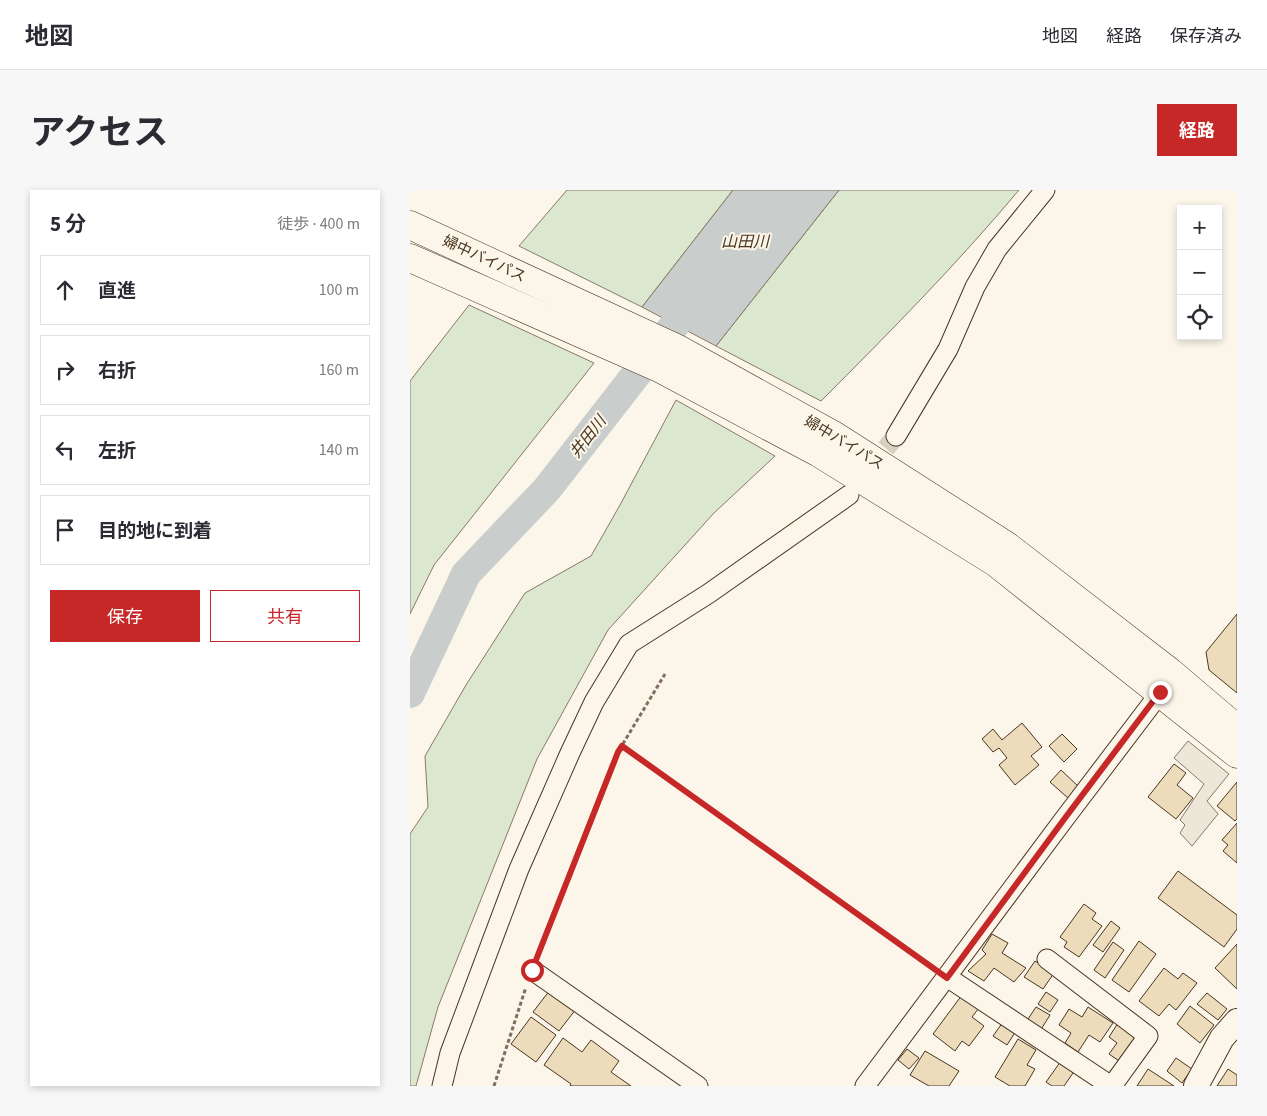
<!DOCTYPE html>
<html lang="ja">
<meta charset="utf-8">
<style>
body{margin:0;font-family:"Source Sans 3","Noto Sans JP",sans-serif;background:#f7f7f7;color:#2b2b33}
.controls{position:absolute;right:15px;top:15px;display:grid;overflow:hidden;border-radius:0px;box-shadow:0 2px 8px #0003}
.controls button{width:45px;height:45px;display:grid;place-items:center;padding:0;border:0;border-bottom:1px solid #e1e1e2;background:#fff;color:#2b2b33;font:25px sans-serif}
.stop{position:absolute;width:15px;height:15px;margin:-11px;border:4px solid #c62828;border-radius:50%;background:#fff}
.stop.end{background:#c62828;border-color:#fff;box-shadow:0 1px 5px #0008}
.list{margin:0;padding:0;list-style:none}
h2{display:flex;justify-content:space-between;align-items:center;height:65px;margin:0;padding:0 20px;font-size:21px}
h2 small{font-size:16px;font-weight:400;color:#7c7c81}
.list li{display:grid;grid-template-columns:32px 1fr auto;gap:15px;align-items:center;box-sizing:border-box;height:70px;margin:0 10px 10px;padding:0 10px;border:1px solid #e1e1e2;border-radius:0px}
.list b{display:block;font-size:19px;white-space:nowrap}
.list em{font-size:16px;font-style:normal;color:#7c7c81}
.actions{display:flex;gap:10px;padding:15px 20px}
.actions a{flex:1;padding:11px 0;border:1px solid #c62828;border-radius:0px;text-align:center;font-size:18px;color:#c62828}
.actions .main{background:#c62828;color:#fff}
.icon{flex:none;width:28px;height:28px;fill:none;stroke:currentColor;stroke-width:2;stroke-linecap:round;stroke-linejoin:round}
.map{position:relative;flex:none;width:827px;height:896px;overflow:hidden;border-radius:0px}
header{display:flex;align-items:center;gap:30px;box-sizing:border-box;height:70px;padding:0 25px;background:#fff;border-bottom:1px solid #e1e1e2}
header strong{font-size:24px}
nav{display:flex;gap:28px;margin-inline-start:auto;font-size:18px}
.intro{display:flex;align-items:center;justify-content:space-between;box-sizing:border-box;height:120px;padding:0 30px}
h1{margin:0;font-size:35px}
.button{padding:12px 22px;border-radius:0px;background:#c62828;color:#fff;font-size:18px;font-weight:700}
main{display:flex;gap:30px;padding:0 30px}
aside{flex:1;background:#fff;border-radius:0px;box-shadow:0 2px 8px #0003}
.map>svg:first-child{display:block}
.green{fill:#dce7d0;stroke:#887966}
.parking{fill:#ede7d9;stroke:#887966}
.water{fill:#c9cecd;stroke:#887966}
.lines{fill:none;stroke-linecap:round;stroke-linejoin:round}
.river{stroke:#c9cecd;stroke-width:30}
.building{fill:#ecdcbc;stroke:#4a3520}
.minor-tunnel{stroke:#d8cfc1;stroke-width:19;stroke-dasharray:19 9;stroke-linecap:butt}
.minor-casing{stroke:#4a3520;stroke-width:21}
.major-casing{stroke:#4a3520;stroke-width:26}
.highway-casing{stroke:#4a3520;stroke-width:29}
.path{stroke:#7f6f5c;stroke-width:3;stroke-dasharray:4 2.5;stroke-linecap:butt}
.minor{stroke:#fbf6e9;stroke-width:19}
.major{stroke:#fbf6e9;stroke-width:24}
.highway{stroke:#fbf6e9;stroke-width:28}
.route{stroke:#c62828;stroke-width:6}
.labels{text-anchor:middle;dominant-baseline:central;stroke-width:4;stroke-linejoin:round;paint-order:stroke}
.street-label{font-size:15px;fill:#4a3520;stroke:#fbf6e9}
.water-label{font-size:16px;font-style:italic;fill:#4a3520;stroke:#fbf6e9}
</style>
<header>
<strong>地図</strong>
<nav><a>地図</a><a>経路</a><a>保存済み</a></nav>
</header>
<div class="intro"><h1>アクセス</h1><a class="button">経路</a></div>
<main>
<aside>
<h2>5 分<small>徒歩 · 400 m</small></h2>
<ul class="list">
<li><svg class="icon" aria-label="ahead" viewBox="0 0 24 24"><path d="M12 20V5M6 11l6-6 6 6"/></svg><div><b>直進</b></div><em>100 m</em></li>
<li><svg class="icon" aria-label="right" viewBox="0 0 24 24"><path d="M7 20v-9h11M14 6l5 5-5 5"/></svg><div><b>右折</b></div><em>160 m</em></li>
<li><svg class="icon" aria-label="left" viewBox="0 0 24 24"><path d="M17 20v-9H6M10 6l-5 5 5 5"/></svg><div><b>左折</b></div><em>140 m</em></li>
<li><svg class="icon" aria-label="arrive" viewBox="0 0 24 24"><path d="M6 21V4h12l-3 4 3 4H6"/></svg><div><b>目的地に到着</b></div></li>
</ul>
<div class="actions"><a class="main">保存</a><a>共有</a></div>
</aside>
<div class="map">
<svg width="827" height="896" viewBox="0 0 827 896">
<rect width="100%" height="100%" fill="#fbf6e9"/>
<g class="green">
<polygon points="157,0 323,0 232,117 109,56"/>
<path d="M429,0H609C547,74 479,143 411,211L306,156Z"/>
<polygon points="59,115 184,173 24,375 0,424 0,191"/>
<polygon points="266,210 365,266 304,323 198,440 127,569 28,817 6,896 0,896 0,644 18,617 15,566 56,495 115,403 181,366 210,315"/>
</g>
<polygon class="parking" points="778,551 819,584 797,611 808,624 782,656 770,643 775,635 770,630 794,594 764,568"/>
<polygon class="water" points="323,0 429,0 306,156 232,117"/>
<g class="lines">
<polyline class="river" points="0,503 56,384 137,299 291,101"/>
</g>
<g class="building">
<polygon points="827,424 827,503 799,480 796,462"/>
<polygon points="612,533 632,557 621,566 629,575 605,595 589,575 597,568 589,558 583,562 572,549 583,539 592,550"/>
<polygon points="652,544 667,559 654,572 639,556"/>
<polygon points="764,574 776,583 767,595 783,608 766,629 738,607"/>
<polygon points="651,580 669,597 658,608 640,592"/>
<polygon points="827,592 827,629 825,631 807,616"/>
<polygon points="827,633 827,673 813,661 818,655 812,650"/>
<polygon points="768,681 827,725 827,739 814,757 748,708"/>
<polygon points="674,714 686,723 682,729 692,736 669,767 654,757 657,752 650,747"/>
<polygon points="701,731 710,738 693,762 683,755"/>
<polygon points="582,744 598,753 592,763 616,778 604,792 584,778 574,791 558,781 576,764 572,760"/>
<polygon points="729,751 746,764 719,802 702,790"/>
<polygon points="703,752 714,760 695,788 684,780"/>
<polygon points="827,754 827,799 805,778"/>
<polygon points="625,771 644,783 633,799 614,787"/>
<polygon points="754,778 768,789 773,783 787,793 766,820 759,814 749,826 729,811"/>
<polygon points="140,800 166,819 149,841 123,822"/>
<polygon points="636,802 648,810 640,822 628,814"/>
<polygon points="797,803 817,819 808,830 787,814"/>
<polygon points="552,805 569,818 562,827 574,836 559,856 552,851 545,861 523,844"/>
<polygon points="780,816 804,835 790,853 767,834"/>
<polygon points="626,817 640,825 630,841 616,832"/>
<polygon points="678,817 703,833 690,852 679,845 668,862 655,853 661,843 649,835 659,819 672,827"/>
<polygon points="121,827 146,845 126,872 101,854"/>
<polygon points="593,832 606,841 597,855 583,846"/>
<polygon points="708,833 729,848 712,873 699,864 707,853 699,847"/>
<polygon points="153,848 172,862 181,850 209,871 201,882 221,896 160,896 161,894 134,875"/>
<polygon points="608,849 626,860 617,875 625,879 615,896 600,896 585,887"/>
<polygon points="497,859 509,868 499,879 488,870"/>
<polygon points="515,861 549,881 539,896 519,896 500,885"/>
<polygon points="766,868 782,879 772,893 757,881"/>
<polygon points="651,871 665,880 654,896 642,896 636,892"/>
<polygon points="738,879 764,896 727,896"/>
<polygon points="818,879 827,885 827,896 807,896"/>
</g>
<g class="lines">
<polyline class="minor-tunnel" points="458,280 486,246"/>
<defs>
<g id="minor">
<polyline points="486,246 538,159 565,97 587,59 635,0"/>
<polyline points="637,769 738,846 702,896"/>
<polyline points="122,780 288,896"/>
<polyline points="537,787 701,896"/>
<polyline points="32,896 40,863 109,679 160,563 184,512 219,454 298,404 439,305"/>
<polyline points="455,896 655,628 750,503"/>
</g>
<polyline id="major" points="786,896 812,848 827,831"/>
<g id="highway">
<polyline points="0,35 268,159 425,246 597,356 760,482 827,539"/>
<polyline points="0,68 249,178 409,263 585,372 827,564"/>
</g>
</defs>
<use href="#minor" class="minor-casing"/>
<use href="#major" class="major-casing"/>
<use href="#highway" class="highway-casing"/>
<g class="path">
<polyline points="212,556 522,777"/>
<polyline points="128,765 208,562 255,484"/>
<polyline points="84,896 116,797"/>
</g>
<use href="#minor" class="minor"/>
<use href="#major" class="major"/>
<use href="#highway" class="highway"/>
</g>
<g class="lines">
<polyline class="route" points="122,780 208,562 212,556 537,788 655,628 750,502"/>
</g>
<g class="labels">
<g class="street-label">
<text transform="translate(74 69) rotate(25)">婦中バイパス</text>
<text transform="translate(434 253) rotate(31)">婦中バイパス</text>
</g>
<g class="water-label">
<text x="335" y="52">山田川</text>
<text transform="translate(178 247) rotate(-52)">井田川</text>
</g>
</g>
</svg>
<div class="controls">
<button>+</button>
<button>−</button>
<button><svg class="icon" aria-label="locate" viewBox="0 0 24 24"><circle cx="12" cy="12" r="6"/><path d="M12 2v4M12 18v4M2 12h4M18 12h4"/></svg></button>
</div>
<div class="stop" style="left:122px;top:780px"></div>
<div class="stop end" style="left:750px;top:502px"></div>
</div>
</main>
